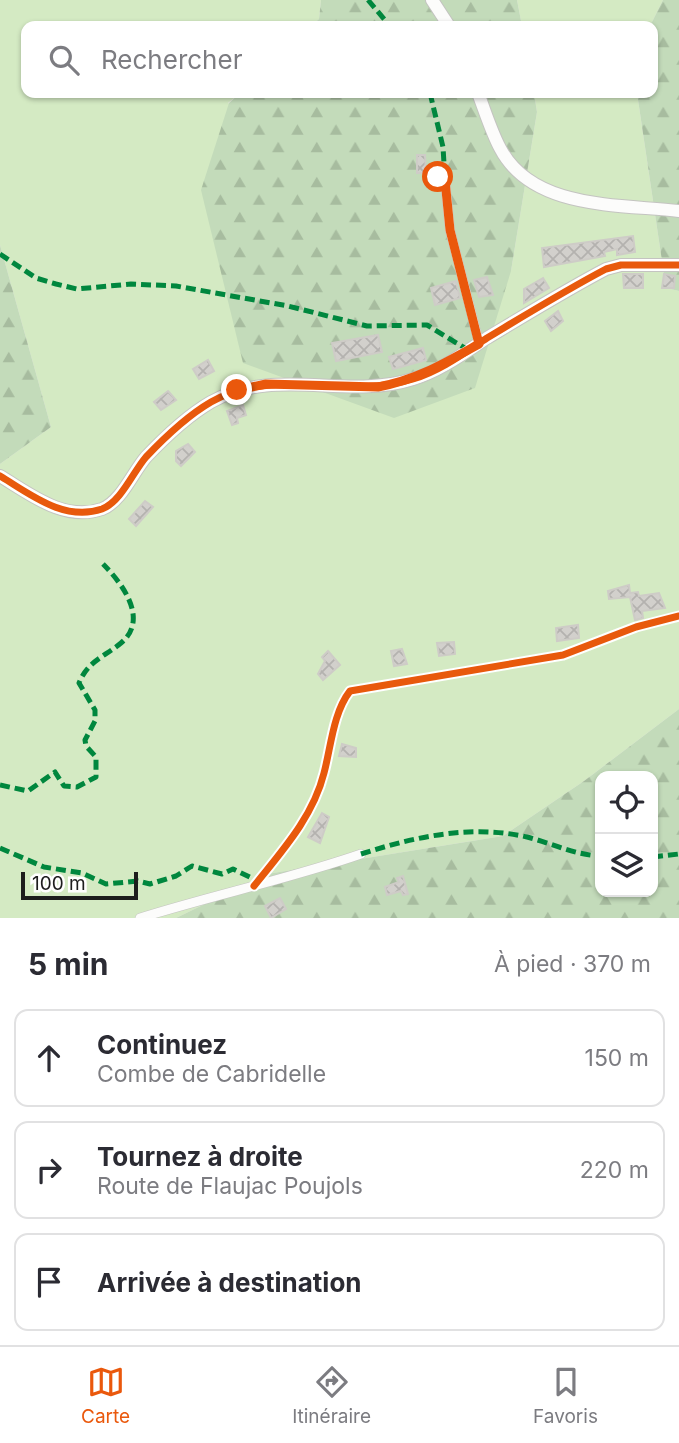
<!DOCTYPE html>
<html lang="fr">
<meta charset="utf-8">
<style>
body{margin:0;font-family:Inter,sans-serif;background:#f2f2f3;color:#2b2b33}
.controls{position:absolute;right:21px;bottom:21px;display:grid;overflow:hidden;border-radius:14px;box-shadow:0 2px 5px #0004}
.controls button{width:63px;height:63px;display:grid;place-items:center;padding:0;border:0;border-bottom:2px solid #e1e1e2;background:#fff;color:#2b2b33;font:35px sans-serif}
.scale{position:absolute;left:21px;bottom:18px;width:117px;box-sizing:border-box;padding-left:7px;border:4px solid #1d1d1d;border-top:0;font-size:19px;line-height:24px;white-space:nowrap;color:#1d1d1d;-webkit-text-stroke:5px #fff;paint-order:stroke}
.stop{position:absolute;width:21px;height:21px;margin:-16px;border:5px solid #ea580c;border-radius:50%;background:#fff}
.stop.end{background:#ea580c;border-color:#fff;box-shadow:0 2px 7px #0008}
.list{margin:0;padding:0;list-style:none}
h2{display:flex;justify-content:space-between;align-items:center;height:91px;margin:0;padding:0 28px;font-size:30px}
h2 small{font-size:23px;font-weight:400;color:#7c7c81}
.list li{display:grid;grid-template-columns:46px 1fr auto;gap:21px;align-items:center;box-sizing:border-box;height:98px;margin:0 14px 14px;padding:0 14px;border:2px solid #e1e1e2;border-radius:14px}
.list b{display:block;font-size:26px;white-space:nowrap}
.list p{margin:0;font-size:23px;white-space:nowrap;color:#7c7c81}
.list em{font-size:23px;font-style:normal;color:#7c7c81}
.icon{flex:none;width:38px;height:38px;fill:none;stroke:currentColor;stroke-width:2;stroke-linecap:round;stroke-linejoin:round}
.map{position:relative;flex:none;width:679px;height:918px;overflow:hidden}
.search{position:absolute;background:#fff;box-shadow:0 2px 5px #0004;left:21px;right:21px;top:21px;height:77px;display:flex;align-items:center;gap:18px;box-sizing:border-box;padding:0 24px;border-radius:14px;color:#7c7c81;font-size:26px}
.sheet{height:427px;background:#fff}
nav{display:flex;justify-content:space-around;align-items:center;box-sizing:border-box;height:98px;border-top:2px solid #e1e1e2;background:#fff;font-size:19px;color:#7c7c81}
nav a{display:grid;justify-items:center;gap:4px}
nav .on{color:#ea580c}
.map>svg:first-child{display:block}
.grass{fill:#d4eac3}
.forest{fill:url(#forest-firs);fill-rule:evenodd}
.building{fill:url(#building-cross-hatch);stroke:#ceccc7;stroke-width:2}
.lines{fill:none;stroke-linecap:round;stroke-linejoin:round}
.minor-casing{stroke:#c4c4c1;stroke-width:10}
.tertiary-casing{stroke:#c4c4c1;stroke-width:14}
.minor{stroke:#fcfcfb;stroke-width:9}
.tertiary{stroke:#fcfcfb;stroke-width:12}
.quiet{stroke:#00873e;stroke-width:5;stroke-dasharray:10 5;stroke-linecap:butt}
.cycleway-casing{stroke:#fff;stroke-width:11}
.cycleway{stroke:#e8590c;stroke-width:7}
.route{stroke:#ea580c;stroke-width:9}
</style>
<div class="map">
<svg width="679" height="918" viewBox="0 0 679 918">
<defs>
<pattern id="forest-firs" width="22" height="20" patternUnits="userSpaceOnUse" patternTransform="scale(1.75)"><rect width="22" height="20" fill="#c3dbba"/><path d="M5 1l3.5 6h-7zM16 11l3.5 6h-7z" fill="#a7bc9f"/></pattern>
<pattern id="building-cross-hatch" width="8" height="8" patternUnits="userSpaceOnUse" patternTransform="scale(1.75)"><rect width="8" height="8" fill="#d2d0cc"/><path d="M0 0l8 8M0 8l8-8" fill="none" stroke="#b4b2af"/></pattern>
</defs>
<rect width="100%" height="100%" fill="#ebeae5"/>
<g class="grass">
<polygon points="0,0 321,0 319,19 311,26 26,26 26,93 240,93 228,103 511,271 537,112 534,93 637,93 666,288 679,291 679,709 584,781 503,836 267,874 176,918 0,918 0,464 51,427 0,245"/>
<polygon points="517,0 663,0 650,26 522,26"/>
</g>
<g class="forest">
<polygon points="321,0 517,0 522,26 311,26 319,19"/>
<polygon points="663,0 679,0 679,291 666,288 637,93 653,93 650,26"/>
<polygon points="240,93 534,93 537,112 511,271 475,388 394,418 243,363 201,190 229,103"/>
<polygon points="0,245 51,427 0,464"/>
<path d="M679,709V918H176L267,874L503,836L584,781ZM600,776H653V892H600Z"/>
</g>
<g class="building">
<polygon points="417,155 425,155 426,173 417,173"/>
<polygon points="633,236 635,252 617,255 617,249 604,252 605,256 544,267 542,248"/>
<polygon points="623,274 643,274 643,288 624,288"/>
<polygon points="664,274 675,276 674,288 662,288"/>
<polygon points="487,277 493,295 479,297 474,280"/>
<polygon points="543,278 549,288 524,303 524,289"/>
<polygon points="456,281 460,298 435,305 431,288"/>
<polygon points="558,311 563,321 551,331 545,321"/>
<polygon points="378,335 382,352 336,361 332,343"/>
<polygon points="423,348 426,360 393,369 389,357"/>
<polygon points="208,360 214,371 199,379 193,369"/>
<polygon points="168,391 176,400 161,410 154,402"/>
<polygon points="243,405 246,415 237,418 238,423 232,425 227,411"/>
<polygon points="188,444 195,452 181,466 176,461 176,451"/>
<polygon points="145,501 153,507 136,526 129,519"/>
<polygon points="629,585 630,593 638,592 639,596 659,593 665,608 642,611 643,618 635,620 630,597 609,599 608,591"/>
<polygon points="578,625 579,638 557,641 556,628"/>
<polygon points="454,642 455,654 439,656 437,643"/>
<polygon points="402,649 407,664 394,666 391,651"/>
<polygon points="328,651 340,665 323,680 318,674 325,661 322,657"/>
<polygon points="342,744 356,748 356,757 339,756"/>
<polygon points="322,813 329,817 320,843 308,837"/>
<polygon points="403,876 408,894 403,895 401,891 387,895 385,887 399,882 397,878"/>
<polygon points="280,898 286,909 271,918 265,906"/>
</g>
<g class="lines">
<defs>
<g id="minor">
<polyline points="438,177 445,180 450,230 479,343"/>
<path d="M254,886C282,851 313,817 324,773C331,747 333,713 350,691L563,655L636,627L679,616"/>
<path d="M140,918C213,895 289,879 361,854"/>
</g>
<g id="tertiary">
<polyline points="432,0 449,26"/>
<path d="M478,93C485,111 491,131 500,148C532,210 619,204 679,211"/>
<path d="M0,476C30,494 64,522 102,509C121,502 133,472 146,457C165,437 187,416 211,402C274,366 347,400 413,379C440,371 464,353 487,338C527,314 566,290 606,269L621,265H679"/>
</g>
</defs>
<use href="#minor" class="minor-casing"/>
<use href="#tertiary" class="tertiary-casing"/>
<use href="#minor" class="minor"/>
<use href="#tertiary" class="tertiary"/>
<g class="quiet">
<polyline points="368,0 390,26"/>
<polyline points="430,93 443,147 445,180"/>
<polyline points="0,254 36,278 56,284 77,289 131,284 176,286 288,306 367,326 427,325 468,350"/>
<path d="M0,785L28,791L55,772L64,786L77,787L96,777V757L86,746L85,740L95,721V710L79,683C88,661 104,657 121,643C150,619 121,582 103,564"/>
<polyline points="0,848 44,867 82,873 106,884 138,881 150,884 176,876 192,866 222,874 233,869 258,881"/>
<path d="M361,854C414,837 471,824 527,837C551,843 575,855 600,856"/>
<polyline points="653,857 679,854"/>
</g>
<defs>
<g id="cycleway">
<path d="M0,476C30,494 64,522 102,509C121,502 133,472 146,457C165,437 187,416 211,402C274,366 347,400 413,379C440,371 464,353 487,338C527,314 566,290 606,269L621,265H679"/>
<path d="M254,886C282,851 313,817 324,773C331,747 333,713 350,691L563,655L636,627L679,616"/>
</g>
</defs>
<use href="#cycleway" class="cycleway-casing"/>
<use href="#cycleway" class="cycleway"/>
</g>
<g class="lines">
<path class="route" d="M237,390L266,384L378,387C417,380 445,363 479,344L450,230L445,180L438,177"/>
</g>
</svg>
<div class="controls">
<button><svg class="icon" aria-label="locate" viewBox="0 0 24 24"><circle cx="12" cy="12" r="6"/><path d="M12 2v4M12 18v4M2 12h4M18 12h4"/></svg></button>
<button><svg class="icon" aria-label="layers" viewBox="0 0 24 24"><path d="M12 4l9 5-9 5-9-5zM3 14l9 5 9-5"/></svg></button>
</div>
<div class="scale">100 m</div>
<div class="stop" style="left:438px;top:177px"></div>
<div class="stop end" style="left:237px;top:390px"></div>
<div class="search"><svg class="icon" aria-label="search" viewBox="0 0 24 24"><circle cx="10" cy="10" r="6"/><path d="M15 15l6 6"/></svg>Rechercher</div>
</div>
<section class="sheet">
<h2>5 min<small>À pied · 370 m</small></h2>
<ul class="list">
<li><svg class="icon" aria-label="ahead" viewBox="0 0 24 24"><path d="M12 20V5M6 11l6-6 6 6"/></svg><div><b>Continuez</b><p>Combe de Cabridelle</p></div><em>150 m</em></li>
<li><svg class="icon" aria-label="right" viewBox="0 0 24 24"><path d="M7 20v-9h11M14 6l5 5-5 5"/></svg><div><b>Tournez à droite</b><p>Route de Flaujac Poujols</p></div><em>220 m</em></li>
<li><svg class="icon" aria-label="arrive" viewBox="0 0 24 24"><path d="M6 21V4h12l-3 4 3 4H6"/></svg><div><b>Arrivée à destination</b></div></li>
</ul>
</section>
<nav>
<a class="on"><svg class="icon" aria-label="map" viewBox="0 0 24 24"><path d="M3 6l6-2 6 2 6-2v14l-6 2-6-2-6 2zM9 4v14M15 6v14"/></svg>Carte</a>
<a><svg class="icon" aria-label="directions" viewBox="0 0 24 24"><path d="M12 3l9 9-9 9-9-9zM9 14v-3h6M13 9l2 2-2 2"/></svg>Itinéraire</a>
<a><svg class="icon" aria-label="saved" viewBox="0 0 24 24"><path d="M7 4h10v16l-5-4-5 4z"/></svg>Favoris</a>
</nav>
